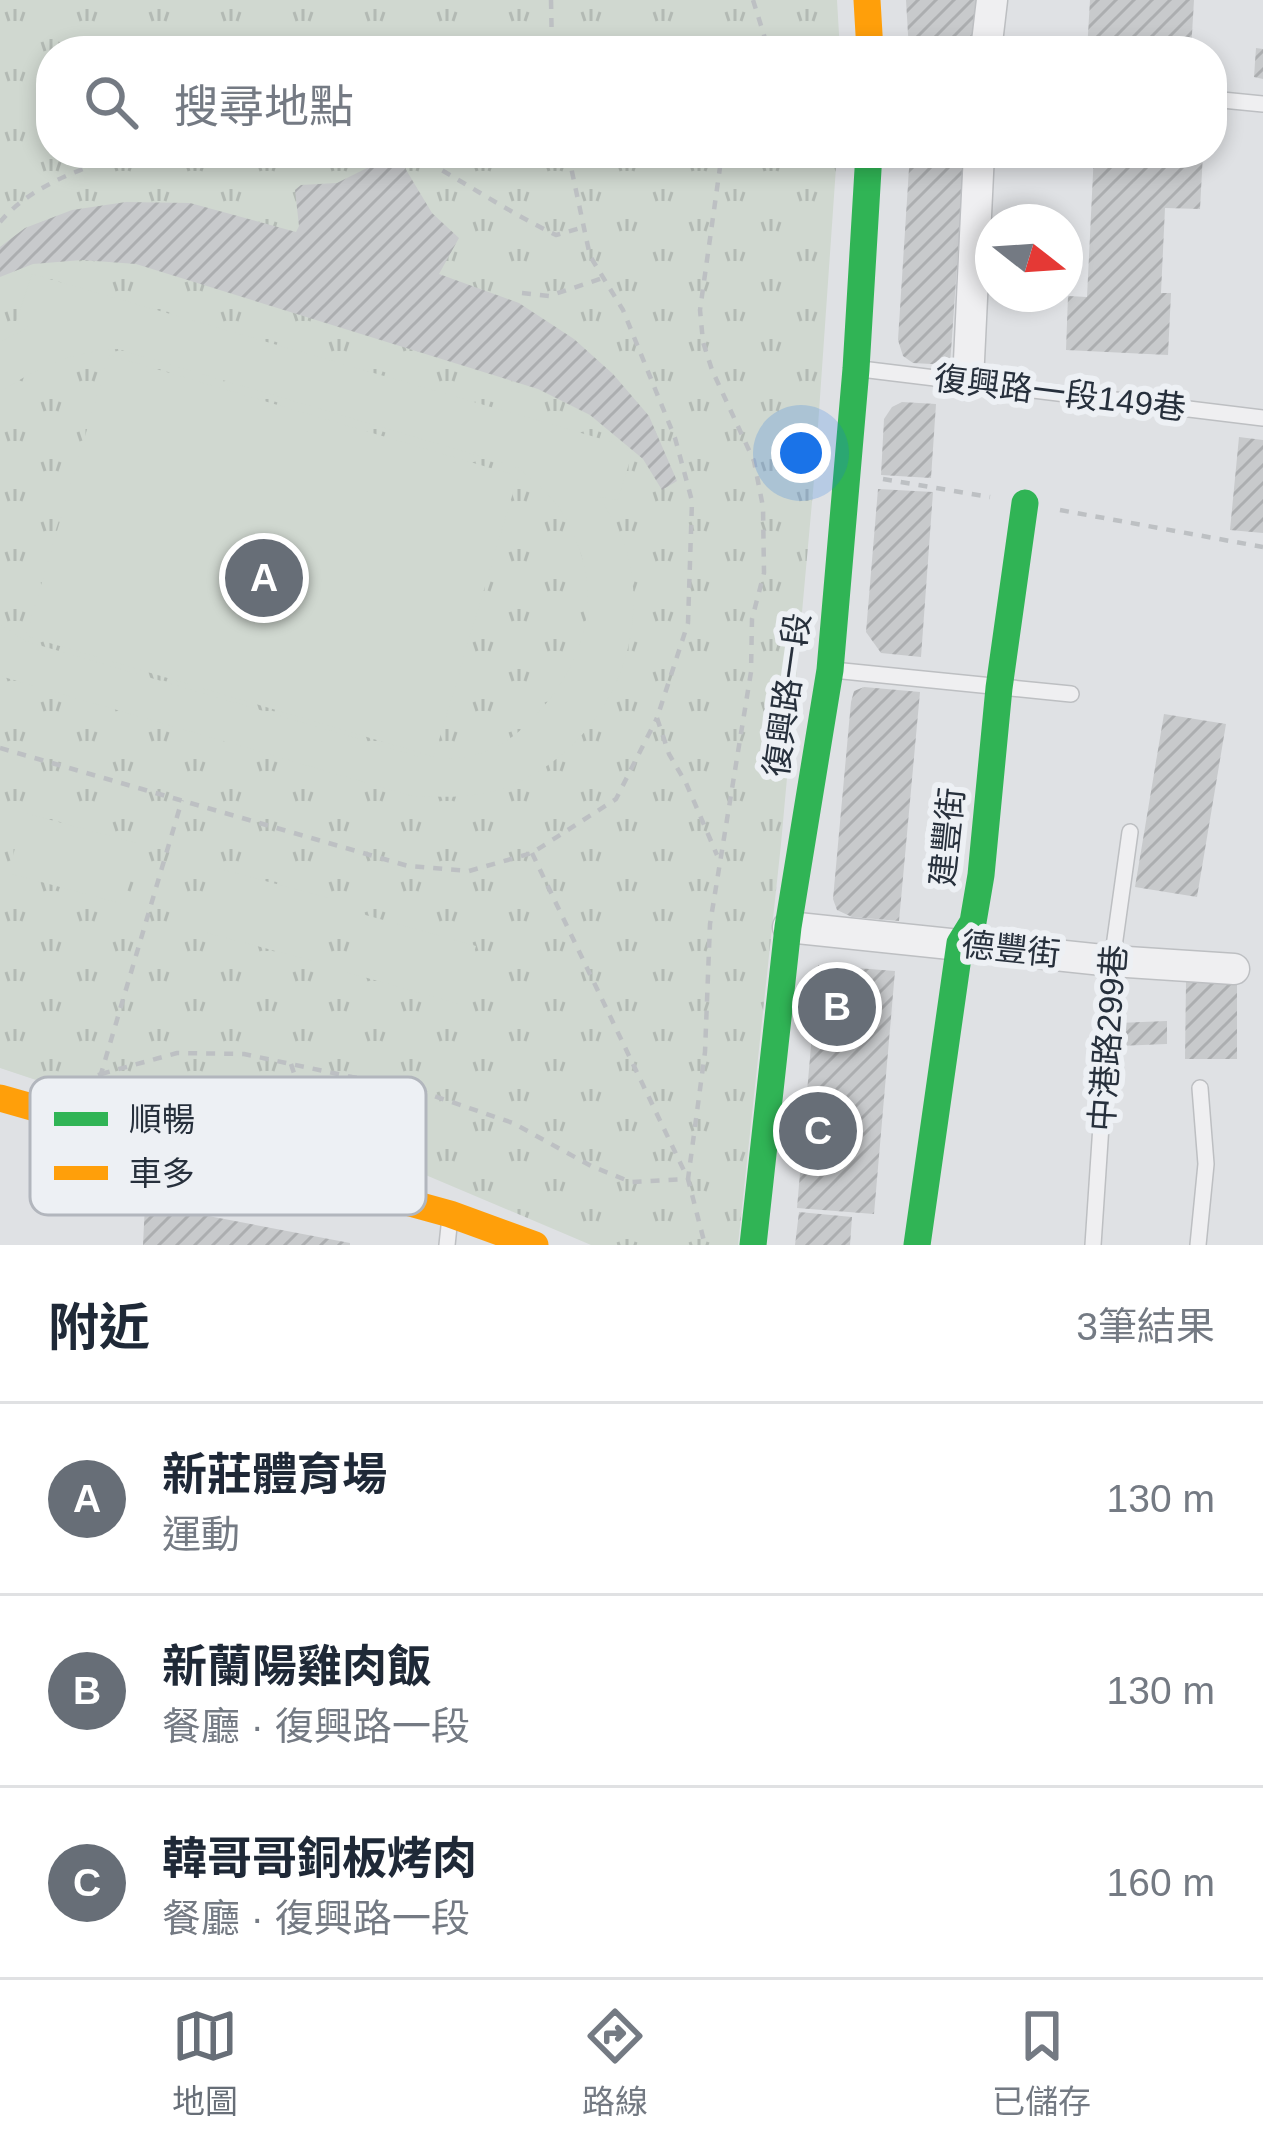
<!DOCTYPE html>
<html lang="zh-TW">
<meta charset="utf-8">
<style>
body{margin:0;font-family:Helvetica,"Noto Sans TC",sans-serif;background:#f6f6f7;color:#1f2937}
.compass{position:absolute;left:975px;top:204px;width:108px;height:108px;border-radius:50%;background:#fff;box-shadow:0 6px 18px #0003;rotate:107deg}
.you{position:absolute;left:801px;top:453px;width:42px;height:42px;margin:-30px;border:9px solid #fff;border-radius:50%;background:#1a73e8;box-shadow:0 0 0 18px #1a73e833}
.badge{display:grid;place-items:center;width:78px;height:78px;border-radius:50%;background:#676e77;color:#fff;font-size:39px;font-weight:700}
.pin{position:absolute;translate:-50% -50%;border:6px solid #fff;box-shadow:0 3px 12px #0006}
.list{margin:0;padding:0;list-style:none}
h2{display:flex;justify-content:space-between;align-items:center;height:156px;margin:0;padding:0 48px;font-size:51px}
h2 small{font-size:39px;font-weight:400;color:#747a83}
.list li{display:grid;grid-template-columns:78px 1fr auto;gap:36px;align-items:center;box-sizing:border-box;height:192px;padding:0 48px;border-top:3px solid #e0e1e3}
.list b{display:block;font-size:45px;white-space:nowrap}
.list p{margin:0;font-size:39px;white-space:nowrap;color:#747a83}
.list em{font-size:39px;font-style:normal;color:#747a83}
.icon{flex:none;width:66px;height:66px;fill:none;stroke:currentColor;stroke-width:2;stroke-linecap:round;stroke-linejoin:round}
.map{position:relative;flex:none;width:1263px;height:1245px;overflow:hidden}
.search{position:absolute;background:#fff;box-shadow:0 6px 18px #0003;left:36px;right:36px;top:36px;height:132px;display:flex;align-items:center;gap:30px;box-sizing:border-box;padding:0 42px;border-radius:48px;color:#747a83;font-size:45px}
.sheet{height:732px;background:#fff}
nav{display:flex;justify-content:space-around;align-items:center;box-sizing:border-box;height:168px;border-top:3px solid #e0e1e3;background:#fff;font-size:33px;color:#747a83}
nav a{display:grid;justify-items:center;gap:6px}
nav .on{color:#676e77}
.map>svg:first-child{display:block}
.park{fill:url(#park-tufts)}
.garden{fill:#d0d8d0}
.building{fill:url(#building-hatch)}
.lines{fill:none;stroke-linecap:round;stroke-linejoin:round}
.lane-casing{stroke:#bdbfc2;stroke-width:18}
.street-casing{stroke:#bdbfc2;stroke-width:33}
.path{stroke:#bdc0c3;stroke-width:4.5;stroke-dasharray:9 9;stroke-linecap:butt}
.lane{stroke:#efeff1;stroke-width:15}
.street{stroke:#efeff1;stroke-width:30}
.fast{stroke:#30b455;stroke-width:27}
.slow{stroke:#ff9f0a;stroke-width:27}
.labels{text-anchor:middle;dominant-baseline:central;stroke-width:12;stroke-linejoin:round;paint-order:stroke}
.street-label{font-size:33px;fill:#27303c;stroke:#edf0f4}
.key{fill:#edf0f4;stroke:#b2b6bd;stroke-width:3}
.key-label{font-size:33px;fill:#27303c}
</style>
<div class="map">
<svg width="1263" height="1245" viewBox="0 0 1263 1245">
<defs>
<pattern id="park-tufts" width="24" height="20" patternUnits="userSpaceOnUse" patternTransform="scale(3)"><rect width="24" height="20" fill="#d0d8d0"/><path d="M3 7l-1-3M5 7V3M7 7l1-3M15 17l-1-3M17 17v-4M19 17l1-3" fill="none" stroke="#b3bab4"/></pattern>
<pattern id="building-hatch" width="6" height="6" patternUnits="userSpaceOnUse" patternTransform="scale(3)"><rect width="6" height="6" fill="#c8cacc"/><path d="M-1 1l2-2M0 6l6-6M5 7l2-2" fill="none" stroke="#acaeb0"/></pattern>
</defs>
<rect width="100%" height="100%" fill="#dfe1e4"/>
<polygon class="park" points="0,0 837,0 840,51 51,51 51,153 837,153 815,469 781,844 738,1245 591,1245 402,1165 244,1134 54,1086 0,1068"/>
<g class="garden">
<path d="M32,274L626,446L631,457L618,500L600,497C612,519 625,539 630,564C650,665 586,769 486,793C461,798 437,797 412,796L0,676V624L25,641L427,759C445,759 464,759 482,753C503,746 520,732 534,717C591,658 605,587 564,515C553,496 534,482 519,468L118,349C73,352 37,366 0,393V342L29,327L16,322Z"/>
<polygon points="109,355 518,476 434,757 26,636"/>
<polygon points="25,813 140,844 123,904 8,873"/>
<polygon points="217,868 329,898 313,961 200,931"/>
<polygon points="362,914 476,946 459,1004 346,972"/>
</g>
<g class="building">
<polygon points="906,0 976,0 979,51 909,51"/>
<polygon points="1090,0 1194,0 1191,51 1087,51"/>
<polygon points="1256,48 1263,49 1263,79 1254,77"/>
<polygon points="910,153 965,153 950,365 913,363 903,356 898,340"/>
<polygon points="1094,153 1203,153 1200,209 1165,208 1161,293 1171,293 1168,355 1066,350 1068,296 1087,297"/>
<polygon points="388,155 399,158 432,213 459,238 439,274 519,303 574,339 613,374 649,416 677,481 662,490 643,459 590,415 538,389 136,264 82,260 33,264 0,277 0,247 25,228 72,210 126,202 190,203 296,232 299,226 295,190 301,185 337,183 369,167 379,156"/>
<polygon points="902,402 936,404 931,478 881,475 884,419 892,407"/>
<polygon points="1239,437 1263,440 1263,533 1230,530"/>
<polygon points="878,489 933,492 921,657 881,653 866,632"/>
<polygon points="864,687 920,692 899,921 852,917 837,910 833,899 851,702 854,691"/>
<polygon points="1164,714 1226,724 1197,897 1135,887"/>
<polygon points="818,965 895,971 874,1214 797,1208"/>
<polygon points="1186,982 1237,982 1237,1059 1185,1059"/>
<polygon points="1167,1021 1167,1044 1118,1046 1118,1023"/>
<polygon points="145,1204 350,1243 350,1245 143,1245"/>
<polygon points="799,1212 852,1217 850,1245 795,1245"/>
</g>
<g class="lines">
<defs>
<g id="lane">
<polyline points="1212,99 1263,104"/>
<polyline points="861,369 1263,418"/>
<polyline points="833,670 1071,694"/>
<polyline points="447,1245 450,1217"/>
<polyline points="1093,1245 1112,961 1130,832"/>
<polyline points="1198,1245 1206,1164 1200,1088"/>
</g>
<g id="street">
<polyline points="986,51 992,0"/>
<polyline points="968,381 979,153"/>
<polyline points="788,927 1112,961 1234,969"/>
</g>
</defs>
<use href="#lane" class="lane-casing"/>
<use href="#street" class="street-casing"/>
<g class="path">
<polyline points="551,0 552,51"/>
<polyline points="753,0 769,51"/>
<path d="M411,153C460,179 506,211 556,235L584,227"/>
<polyline points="568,153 590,256 623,310 675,438 692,501 688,623 657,718 669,754 686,783 717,855"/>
<path d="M0,222C31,185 85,167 130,153"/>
<polyline points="522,293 549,296 603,278"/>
<polyline points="883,479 990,497"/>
<polyline points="1060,510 1263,547"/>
<polyline points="0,748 408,866 469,871 532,853 616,799 657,718"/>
<polyline points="532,853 688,1179 705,1245"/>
<polyline points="291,1064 315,1138"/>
<polyline points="101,1074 177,1053 244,1054 352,1077 399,1084 513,1123 591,1166 631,1182 688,1179 705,1052 710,924 751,672 752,619 764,573 763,507 754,461 712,370 703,342 700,310 722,153"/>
<polyline points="81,1081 101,1074 182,800"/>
</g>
<use href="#lane" class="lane"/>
<use href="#street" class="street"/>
<g class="fast">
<polyline points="753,1245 788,927 830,670 856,369 869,153"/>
<polyline points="917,1245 960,943 973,922 981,875 999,688 1025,503"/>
</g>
<g class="slow">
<polyline points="867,0 870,51"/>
<polyline points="0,1098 176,1148 301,1173 450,1214 535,1245"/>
</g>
</g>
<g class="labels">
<g class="street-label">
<text transform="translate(1060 393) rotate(7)">復興路一段149巷</text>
<text transform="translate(787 695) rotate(-82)">復興路一段</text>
<text transform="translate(947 837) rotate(-84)">建豐街</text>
<text transform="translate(1011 949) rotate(6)">德豐街</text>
<text transform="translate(1108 1038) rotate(-86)">中港路299巷</text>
</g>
</g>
<rect x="30" y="1077" width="396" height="138" rx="18" class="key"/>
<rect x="54" y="1112" width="54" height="14" fill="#30b455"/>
<rect x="54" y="1166" width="54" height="14" fill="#ff9f0a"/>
<g class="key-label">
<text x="129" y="1131">順暢</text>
<text x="129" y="1185">車多</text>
</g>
</svg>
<svg class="compass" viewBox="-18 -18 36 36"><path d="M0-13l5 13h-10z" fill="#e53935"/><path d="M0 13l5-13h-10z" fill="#747a83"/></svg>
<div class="you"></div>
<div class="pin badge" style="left:264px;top:578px">A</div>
<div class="pin badge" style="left:837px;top:1007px">B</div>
<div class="pin badge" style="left:818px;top:1131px">C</div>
<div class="search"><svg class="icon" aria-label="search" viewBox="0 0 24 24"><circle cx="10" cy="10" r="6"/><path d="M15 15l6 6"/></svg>搜尋地點</div>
</div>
<section class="sheet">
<h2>附近<small>3筆結果</small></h2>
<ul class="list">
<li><span class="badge">A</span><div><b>新莊體育場</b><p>運動</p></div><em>130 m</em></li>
<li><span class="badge">B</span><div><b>新蘭陽雞肉飯</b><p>餐廳 · 復興路一段</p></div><em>130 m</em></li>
<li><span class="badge">C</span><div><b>韓哥哥銅板烤肉</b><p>餐廳 · 復興路一段</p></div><em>160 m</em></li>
</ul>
</section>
<nav>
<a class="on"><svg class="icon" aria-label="map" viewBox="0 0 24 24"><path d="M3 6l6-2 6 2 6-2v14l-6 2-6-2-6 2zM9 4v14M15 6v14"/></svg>地圖</a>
<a><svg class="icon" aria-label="directions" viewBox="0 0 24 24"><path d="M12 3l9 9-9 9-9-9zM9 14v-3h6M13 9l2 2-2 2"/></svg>路線</a>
<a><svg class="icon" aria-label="saved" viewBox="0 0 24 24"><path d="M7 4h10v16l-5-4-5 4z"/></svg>已儲存</a>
</nav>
